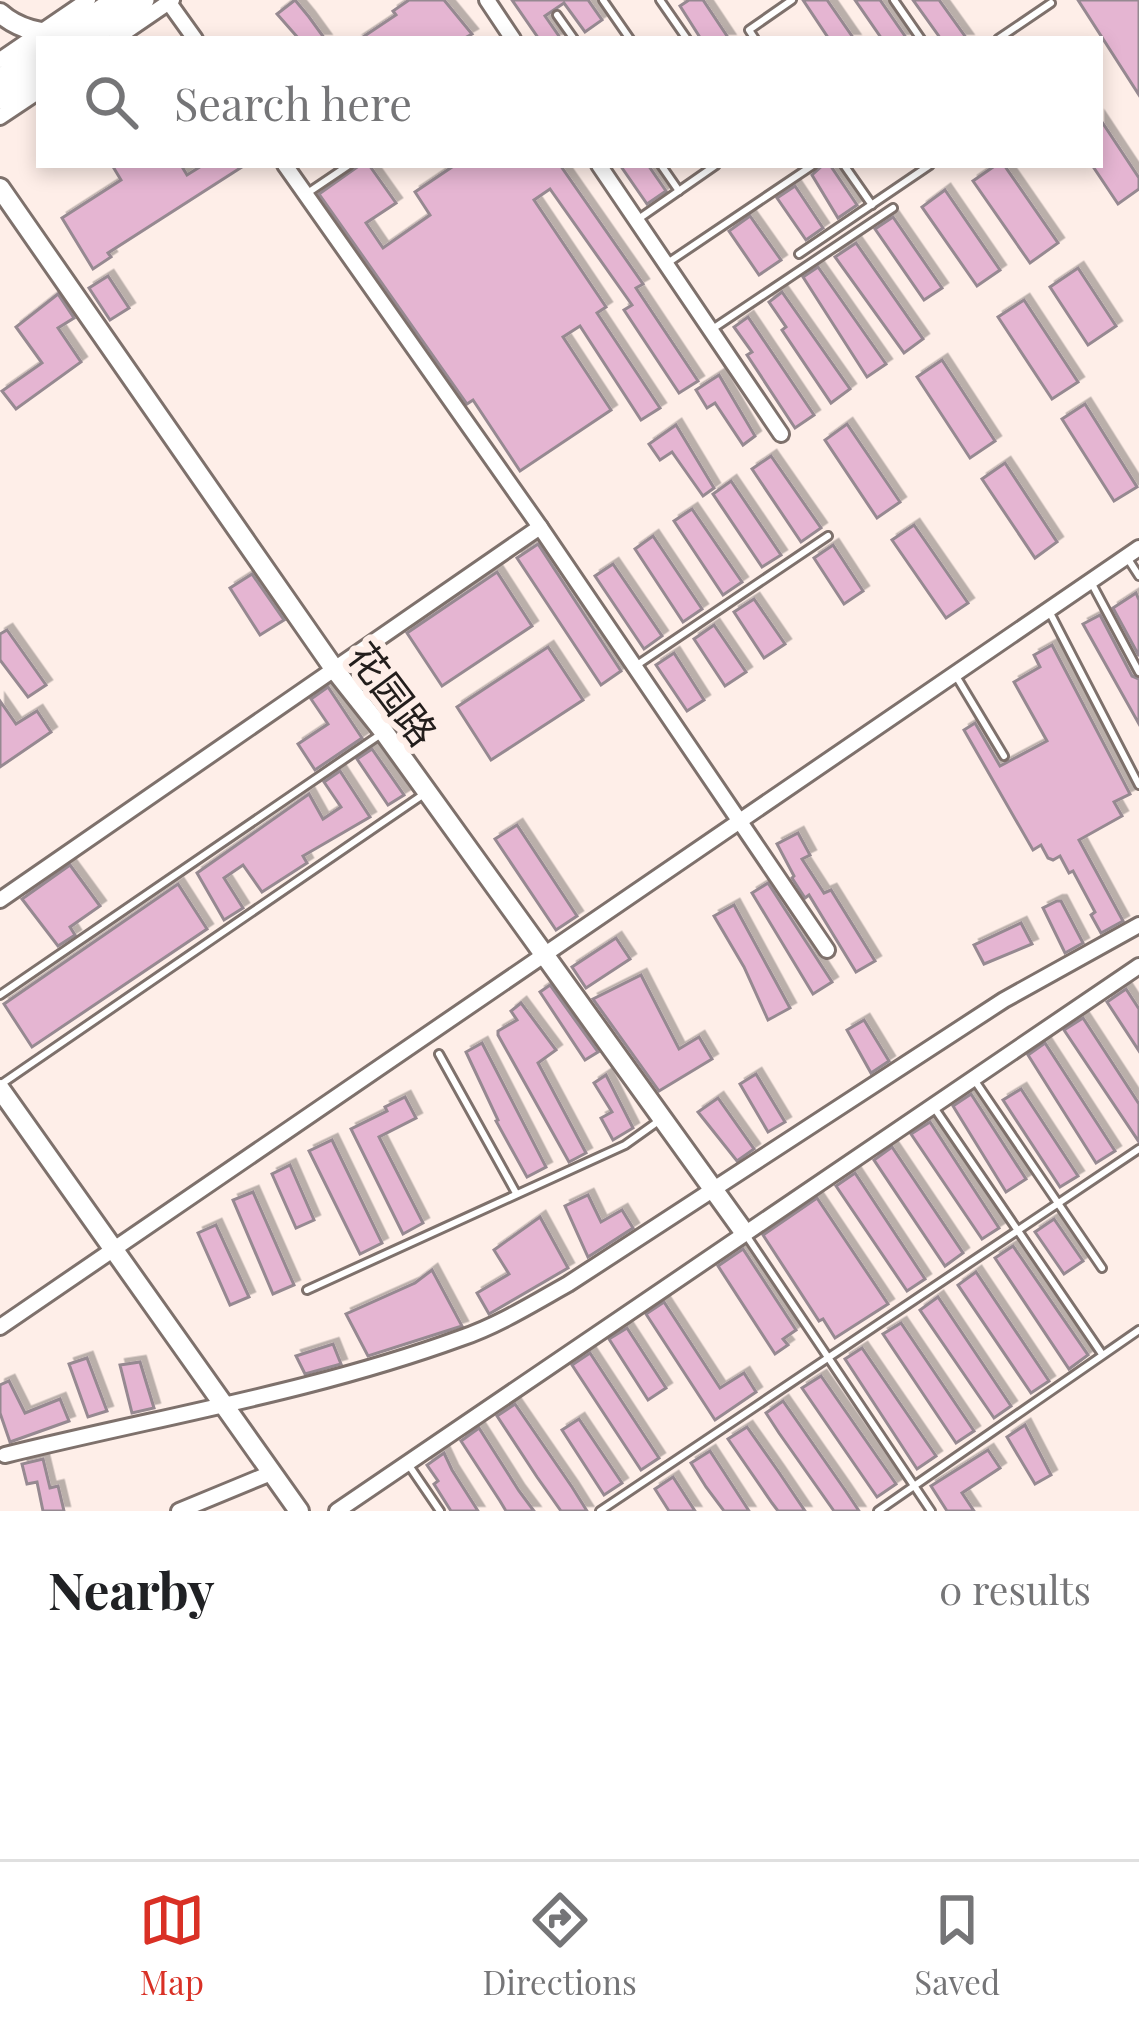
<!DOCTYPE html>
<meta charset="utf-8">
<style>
body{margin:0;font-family:"Playfair Display","Noto Sans SC",serif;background:#f2f2f2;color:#202124}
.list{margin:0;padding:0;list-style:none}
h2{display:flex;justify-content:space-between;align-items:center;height:156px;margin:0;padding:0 48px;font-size:51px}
h2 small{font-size:39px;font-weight:400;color:#757577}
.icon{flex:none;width:66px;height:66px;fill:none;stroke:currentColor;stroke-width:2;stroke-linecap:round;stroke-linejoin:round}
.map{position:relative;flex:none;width:1139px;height:1511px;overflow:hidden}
.search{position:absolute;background:#fff;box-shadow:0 6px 18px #0003;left:36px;right:36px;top:36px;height:132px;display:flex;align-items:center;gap:30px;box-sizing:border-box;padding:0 42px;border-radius:0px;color:#757577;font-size:45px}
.sheet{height:348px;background:#fff}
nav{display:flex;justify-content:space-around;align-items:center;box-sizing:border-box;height:168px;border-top:3px solid #e0e0e0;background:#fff;font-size:33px;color:#757577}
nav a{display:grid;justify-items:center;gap:6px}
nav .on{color:#d93025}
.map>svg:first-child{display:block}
.building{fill:#e5b5d2;stroke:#968991;stroke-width:3;filter:url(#shadow)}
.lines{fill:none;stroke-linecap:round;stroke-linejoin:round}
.lane-casing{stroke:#7e716c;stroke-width:12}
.street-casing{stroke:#7e716c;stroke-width:20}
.secondary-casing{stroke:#7e716c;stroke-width:24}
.primary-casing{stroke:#7e716c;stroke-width:27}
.lane{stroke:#fff;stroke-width:6}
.street{stroke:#fff;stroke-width:14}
.secondary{stroke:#fff;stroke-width:18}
.primary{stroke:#fff;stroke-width:21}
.labels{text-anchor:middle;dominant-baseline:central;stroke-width:12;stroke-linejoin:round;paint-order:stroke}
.street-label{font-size:39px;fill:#231e1c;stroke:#feeee8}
</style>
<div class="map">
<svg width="1139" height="1511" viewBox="0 0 1139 1511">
<defs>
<filter id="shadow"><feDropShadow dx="5.5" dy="-5.5" stdDeviation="0" flood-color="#0004"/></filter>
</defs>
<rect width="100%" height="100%" fill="#feeee8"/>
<g class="building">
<polygon points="295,0 309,17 325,39 299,39 277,14"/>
<polygon points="409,0 444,0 472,34 463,39 360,39 396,15 393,11"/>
<polygon points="512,0 588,0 602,20 585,32 564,3 545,16 561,39 539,39"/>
<polygon points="689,0 703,0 729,39 701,39 680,6"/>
<polygon points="803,0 827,0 854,39 829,39"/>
<polygon points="855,0 880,0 907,39 882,39"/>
<polygon points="913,0 939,0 967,39 941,39"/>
<polygon points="1078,0 1139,0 1139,95"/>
<polygon points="1100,119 1139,178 1139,189 1118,204 1092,165 1100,165"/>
<polygon points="112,165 181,165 187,175 203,165 245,165 108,253 111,257 93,269 62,218 121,180"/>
<polygon points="360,165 369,165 396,203 366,223 383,248 430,215 415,192 455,165 560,165 643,284 636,288 698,381 679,393 624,310 632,305 550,189 534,200 606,307 597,313 660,408 641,420 580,326 563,337 611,410 520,471 473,400 467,404 319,194"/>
<polygon points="620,165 648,165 666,191 647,204"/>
<polygon points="823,165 830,165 857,205 838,218 812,175"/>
<polygon points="996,165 1004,165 1058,243 1030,263 973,181"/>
<polygon points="795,186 823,228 806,240 777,198"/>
<polygon points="945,190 1000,270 977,286 922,207"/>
<polygon points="750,216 781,260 759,275 729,231"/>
<polygon points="893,217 942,288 924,300 875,229"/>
<polygon points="856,243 923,339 904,353 835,257"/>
<polygon points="818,267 886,364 867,377 803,277"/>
<polygon points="1078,268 1116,326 1088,345 1050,287"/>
<polygon points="108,276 129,308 110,320 89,288"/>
<polygon points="782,292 850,389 831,403 782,330 786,327 769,302"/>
<polygon points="58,294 74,318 58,328 81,362 16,409 2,391 42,363 16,327"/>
<polygon points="1024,300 1078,382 1052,399 998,317"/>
<polygon points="748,317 814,415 795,428 747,355 752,352 734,327"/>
<polygon points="942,360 995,441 970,458 917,377"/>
<polygon points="719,375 755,436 743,445 715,403 707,408 696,390"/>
<polygon points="1085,404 1137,487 1114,501 1062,419"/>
<polygon points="847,424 900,502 877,518 825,440"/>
<polygon points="676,425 714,488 703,496 672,452 660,460 649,444"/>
<polygon points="771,456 821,528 801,542 752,469"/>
<polygon points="1005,463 1057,542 1035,558 982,479"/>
<polygon points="731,481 781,555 762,567 713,494"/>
<polygon points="692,509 742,582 723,595 674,521"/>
<polygon points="914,525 968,603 946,618 892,540"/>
<polygon points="653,536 702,609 683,622 635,549"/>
<polygon points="538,544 621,671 601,685 517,558"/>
<polygon points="833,545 863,591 844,604 814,558"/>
<polygon points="613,564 662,636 644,649 595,576"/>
<polygon points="497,572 532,626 442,686 407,633"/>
<polygon points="252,574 284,620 260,635 230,588"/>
<polygon points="1136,593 1139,600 1139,656 1113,608"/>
<polygon points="754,599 785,644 764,658 734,612"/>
<polygon points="1100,615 1132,676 1139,679 1139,724 1083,624"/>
<polygon points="714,625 746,672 725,686 694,639"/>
<polygon points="7,630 46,685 28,697 0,660 0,634"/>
<polygon points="1052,645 1130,794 1114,802 1122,816 1079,840 1123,921 1101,933 1091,915 1095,912 1073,871 1069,873 1060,856 1053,860 1048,858 1041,845 1033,850 964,730 975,723 1000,766 1047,741 1014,682 1040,667 1034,655"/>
<polygon points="548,647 583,700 491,760 457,707"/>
<polygon points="674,653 704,700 687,711 656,665"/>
<polygon points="328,687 362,738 315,770 298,744 328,724 311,699"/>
<polygon points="0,701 16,724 37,711 51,732 0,767"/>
<polygon points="372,749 404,795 388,805 357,759"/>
<polygon points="340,771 370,817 303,856 307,863 262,892 243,865 224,878 243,908 224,920 197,873 309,794 323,819 341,807 324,782"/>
<polygon points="517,825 577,916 556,930 495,839"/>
<polygon points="798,833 810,855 802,859 824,893 831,890 875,961 856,972 809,895 805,898 792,878 794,876 777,844"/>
<polygon points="70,865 100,906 70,927 75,935 58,946 22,899"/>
<polygon points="768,883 832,982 813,994 752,893"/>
<polygon points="178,884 207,929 32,1047 4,1004"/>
<polygon points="1057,901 1061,901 1083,943 1065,953 1043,908"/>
<polygon points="734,905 790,1008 768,1020 744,967 714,916"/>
<polygon points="1021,923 1032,944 984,964 974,945"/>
<polygon points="616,938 630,959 586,988 572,967"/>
<polygon points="641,975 679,1049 699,1037 712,1059 659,1091 593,999"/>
<polygon points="550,985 598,1052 585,1060 540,992"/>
<polygon points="1126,989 1139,1009 1139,1051 1107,1002"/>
<polygon points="521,1003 556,1050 538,1063 586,1153 569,1162 498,1035 498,1031 517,1020 511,1011"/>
<polygon points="1083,1018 1139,1104 1139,1142 1064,1030"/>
<polygon points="864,1020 889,1061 871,1073 847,1030"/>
<polygon points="482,1043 546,1167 527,1177 496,1121 498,1120 466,1052"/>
<polygon points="1045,1043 1115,1151 1096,1163 1028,1055"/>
<polygon points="756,1074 785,1122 768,1132 740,1084"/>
<polygon points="606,1075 633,1128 613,1140 601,1118 612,1112 594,1083"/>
<polygon points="1021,1089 1078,1176 1060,1187 1003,1100"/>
<polygon points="971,1094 1026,1179 1006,1192 953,1106"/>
<polygon points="405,1097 416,1118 379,1137 423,1223 403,1234 351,1129 387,1111 385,1107"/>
<polygon points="718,1098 754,1149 737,1161 698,1112"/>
<polygon points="930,1122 999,1228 982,1239 911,1134"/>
<polygon points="332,1140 382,1243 360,1254 309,1151"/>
<polygon points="892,1147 963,1253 945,1266 874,1160"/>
<polygon points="290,1165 314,1220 296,1228 272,1174"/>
<polygon points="855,1173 925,1279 907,1291 836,1186"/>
<polygon points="253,1192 294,1285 273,1294 233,1200"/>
<polygon points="588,1195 601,1222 622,1210 633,1228 588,1257 565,1206"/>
<polygon points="817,1198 888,1304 835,1338 823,1319 819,1321 763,1235"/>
<polygon points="540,1217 568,1268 489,1314 477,1293 509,1274 494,1250"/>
<polygon points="1054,1219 1083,1261 1064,1274 1035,1232"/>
<polygon points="216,1225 249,1297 230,1305 198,1233"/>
<polygon points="1013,1246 1088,1355 1069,1369 995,1258"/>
<polygon points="743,1249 796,1330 783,1339 788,1345 775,1354 718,1266"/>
<polygon points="432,1270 462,1326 368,1356 346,1314 415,1283"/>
<polygon points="976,1272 1049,1381 1031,1393 958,1285"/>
<polygon points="938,1297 1011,1406 994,1418 920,1310"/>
<polygon points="664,1302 720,1388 744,1373 756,1392 715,1420 646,1314"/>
<polygon points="901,1323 974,1431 956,1443 883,1334"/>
<polygon points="627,1328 666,1388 648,1400 609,1339"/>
<polygon points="333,1344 341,1364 305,1374 296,1356"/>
<polygon points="862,1348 936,1456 917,1469 845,1359"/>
<polygon points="590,1353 659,1458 641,1470 572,1365"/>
<polygon points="87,1358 107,1411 88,1417 69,1364"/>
<polygon points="140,1362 154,1408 132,1413 120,1365"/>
<polygon points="821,1376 896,1484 877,1497 802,1388"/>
<polygon points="9,1381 25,1413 60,1399 69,1421 10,1442 0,1413 0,1385"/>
<polygon points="783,1401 845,1490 859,1511 834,1511 779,1433 766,1413"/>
<polygon points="515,1404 572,1487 587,1511 561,1511 537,1477 497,1416"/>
<polygon points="579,1419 622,1483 604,1495 562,1430"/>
<polygon points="1025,1425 1051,1475 1035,1484 1007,1437"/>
<polygon points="747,1427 778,1471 805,1511 778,1511 772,1503 728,1439"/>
<polygon points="479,1428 519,1491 534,1511 506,1511 500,1501 461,1441"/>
<polygon points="988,1450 1000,1468 962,1493 974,1511 947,1511 931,1486"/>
<polygon points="710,1451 725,1474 749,1511 724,1511 706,1487 691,1463"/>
<polygon points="444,1453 452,1470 478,1511 451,1511 434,1484 438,1481 427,1465"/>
<polygon points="43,1459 50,1488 58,1486 64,1511 43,1511 37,1482 27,1484 22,1464"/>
<polygon points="673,1477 695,1511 669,1511 655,1489"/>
</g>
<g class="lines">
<defs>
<g id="lane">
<polyline points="603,0 630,39"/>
<polyline points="660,0 687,39"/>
<polyline points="894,0 921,39"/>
<polyline points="557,15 574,39"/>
<polyline points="755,39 749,30 792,0"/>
<polyline points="998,39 1051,3"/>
<polyline points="661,165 679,191"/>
<polyline points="844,165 872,205"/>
<polyline points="309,192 349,165"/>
<polyline points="637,220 716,165"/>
<polyline points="799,254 930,165"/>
<polyline points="669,262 813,165"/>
<polyline points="711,330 893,208"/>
<polyline points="1128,559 1139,576"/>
<polyline points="1092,584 1139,672"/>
<polyline points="1050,613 1139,785"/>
<polyline points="637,665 828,536"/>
<polyline points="956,676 1004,756"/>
<polyline points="0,995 381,734"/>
<polyline points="439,1054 516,1193"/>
<polyline points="973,1078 1102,1268"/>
<polyline points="0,1085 424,794"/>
<polyline points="935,1109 1102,1354"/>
<polyline points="746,1235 931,1511"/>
<polyline points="307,1290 625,1145 660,1120"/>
<polyline points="408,1464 440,1511"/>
<polyline points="600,1511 1139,1149"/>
<polyline points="878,1511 1139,1330"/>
</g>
<g id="street">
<polyline points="167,0 195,39"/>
<polyline points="487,0 513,39"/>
<polyline points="115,39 172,0"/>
<polyline points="0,60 88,0"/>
<polyline points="0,117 39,91"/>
<polyline points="285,165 540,527 827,950"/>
<polyline points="599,165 781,434"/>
<polyline points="0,900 540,527"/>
<polyline points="0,1327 1139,548"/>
<path d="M5,1455C158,1417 313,1392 461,1338C499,1325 534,1303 568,1284L1004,1000L1139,925"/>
<polyline points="179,1511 271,1473"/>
<polyline points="337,1511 1139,966"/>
</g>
<g id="secondary">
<path d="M0,13C19,30 41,33 66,35"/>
<polyline points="0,188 335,670 384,732 744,1232"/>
<polyline points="0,1089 299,1511"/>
</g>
<g id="primary">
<polyline points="60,39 117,0"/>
<polyline points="86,39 143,0"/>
<polyline points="0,80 39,53"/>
<polyline points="0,98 39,71"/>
</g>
</defs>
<use href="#lane" class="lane-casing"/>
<use href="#street" class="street-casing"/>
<use href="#secondary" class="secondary-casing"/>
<use href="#primary" class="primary-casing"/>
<use href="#lane" class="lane"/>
<use href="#street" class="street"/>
<use href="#secondary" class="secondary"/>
<use href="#primary" class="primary"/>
</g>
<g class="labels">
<g class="street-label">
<text transform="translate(394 693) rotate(53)">花园路</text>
</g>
</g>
</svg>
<div class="search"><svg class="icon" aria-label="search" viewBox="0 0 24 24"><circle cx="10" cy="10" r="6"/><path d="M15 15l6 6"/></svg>Search here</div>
</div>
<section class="sheet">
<h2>Nearby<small>0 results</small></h2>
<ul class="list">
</ul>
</section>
<nav>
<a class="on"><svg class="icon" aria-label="map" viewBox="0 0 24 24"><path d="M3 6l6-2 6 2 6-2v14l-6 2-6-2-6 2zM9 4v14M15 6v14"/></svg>Map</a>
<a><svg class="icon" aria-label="directions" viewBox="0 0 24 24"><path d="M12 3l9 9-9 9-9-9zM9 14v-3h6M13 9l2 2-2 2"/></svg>Directions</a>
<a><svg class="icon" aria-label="saved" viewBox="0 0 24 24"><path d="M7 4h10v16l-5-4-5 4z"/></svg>Saved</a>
</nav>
